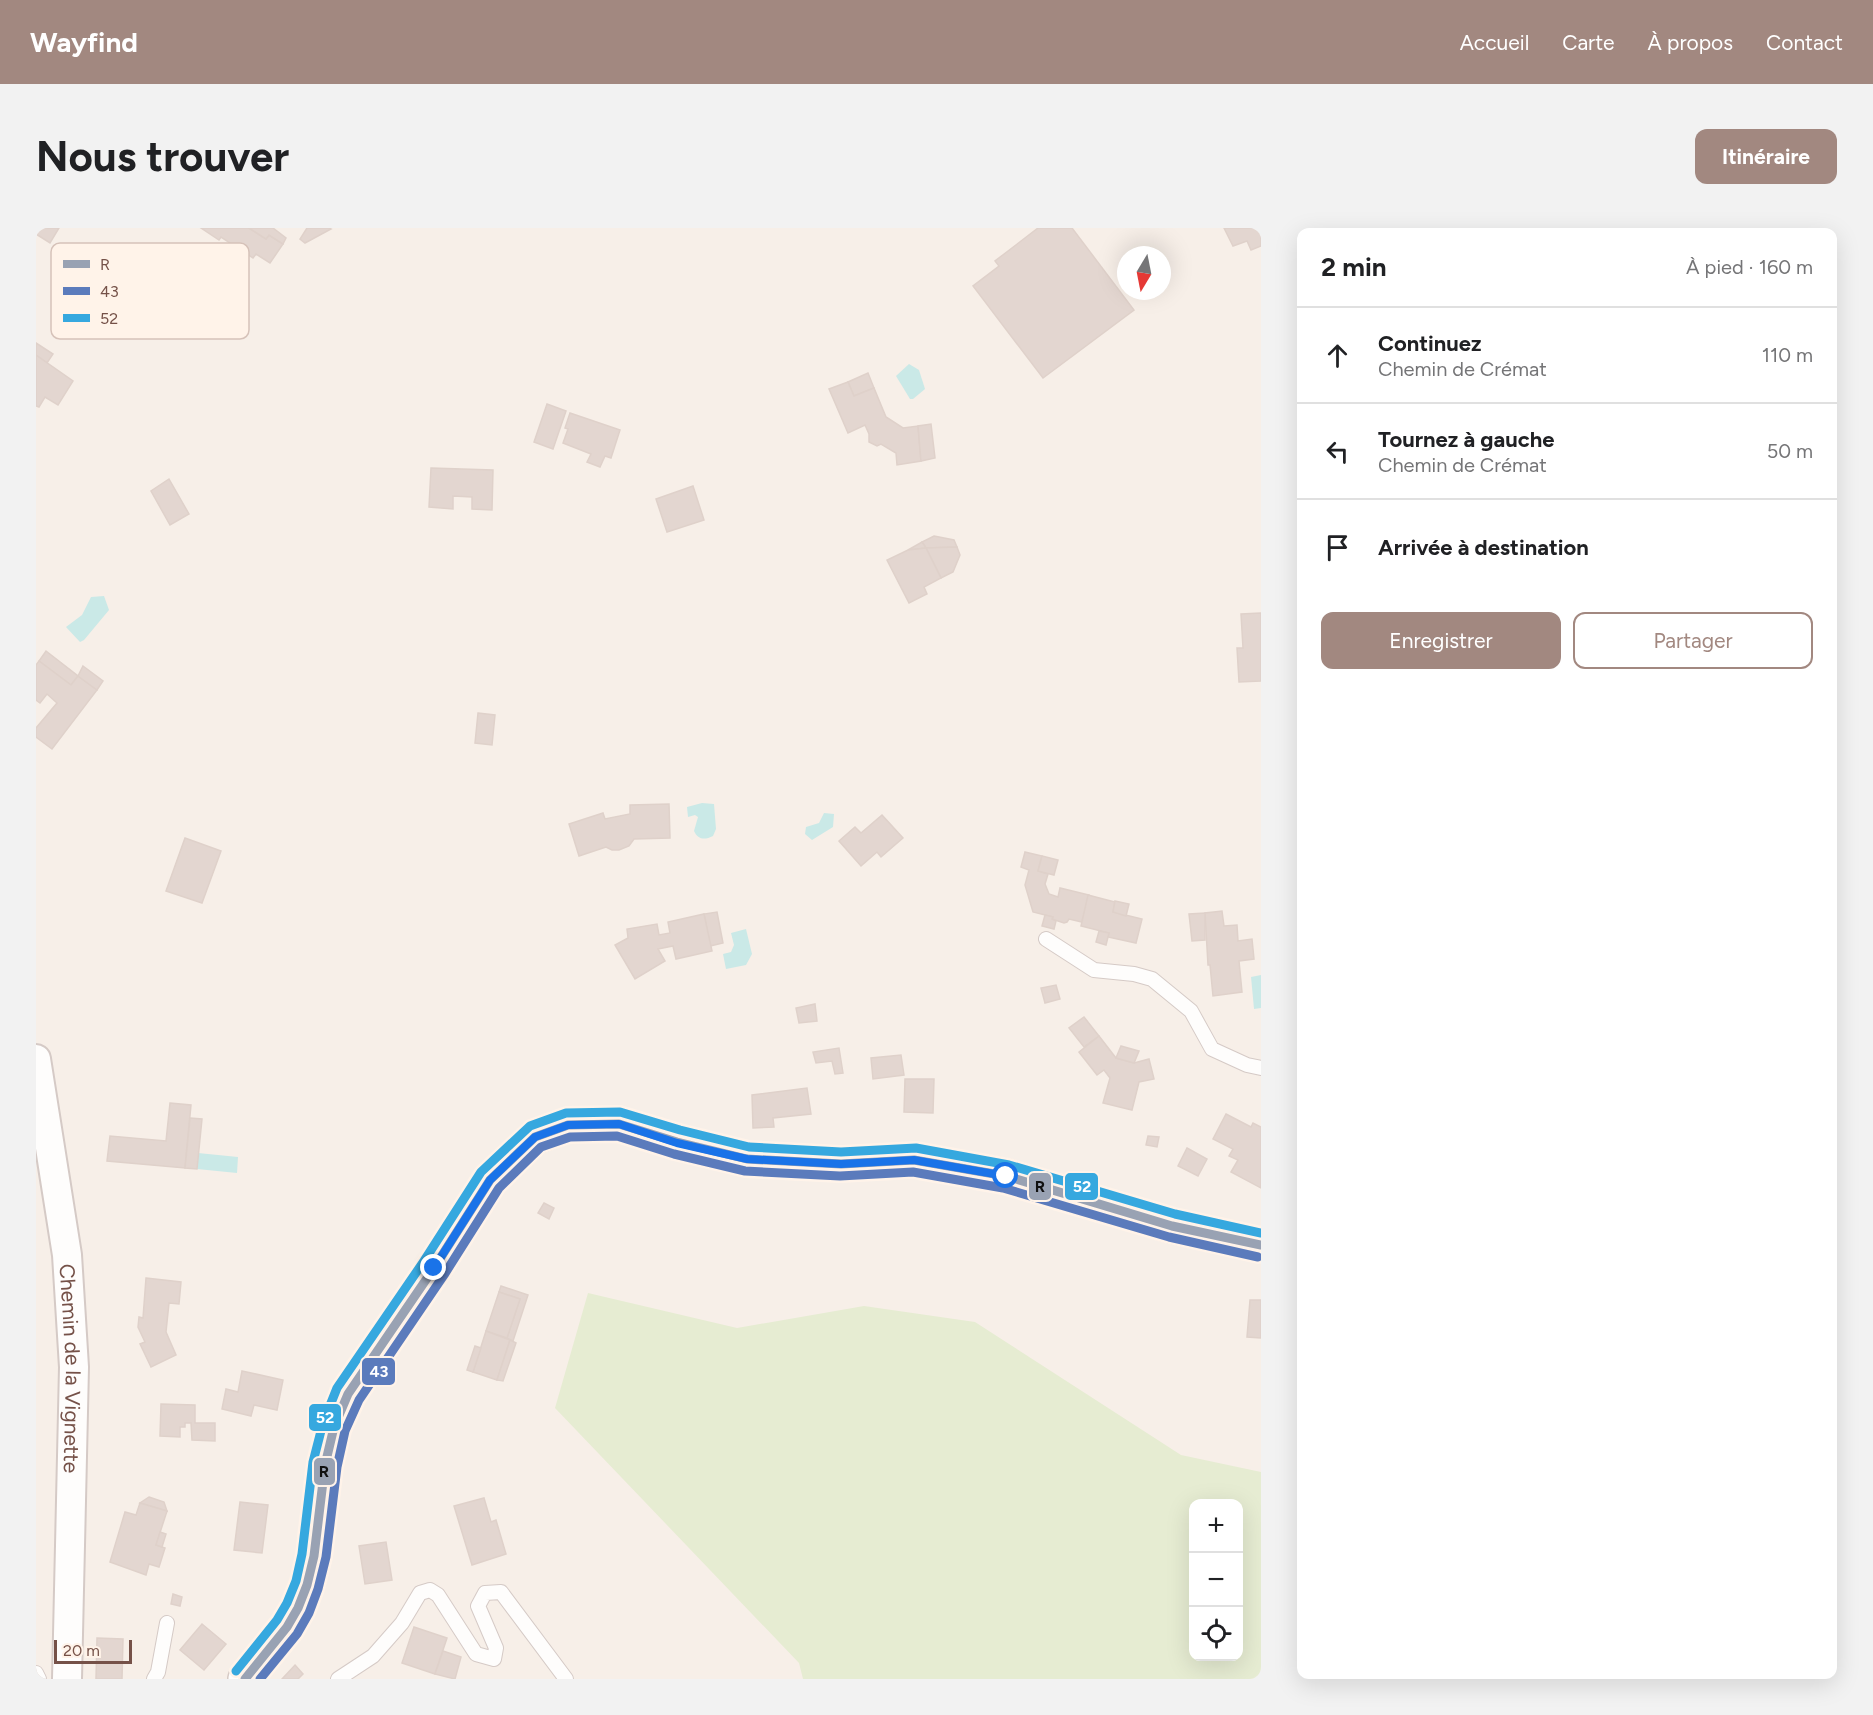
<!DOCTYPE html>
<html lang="fr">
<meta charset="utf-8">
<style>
body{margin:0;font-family:Figtree,sans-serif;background:#f2f2f2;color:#202124}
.controls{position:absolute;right:18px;bottom:18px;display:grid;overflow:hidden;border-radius:12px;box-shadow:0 6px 24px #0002}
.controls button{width:54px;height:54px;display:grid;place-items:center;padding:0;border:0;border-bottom:2px solid #e0e0e0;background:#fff;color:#202124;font:30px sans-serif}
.compass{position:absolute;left:1081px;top:18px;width:54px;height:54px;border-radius:50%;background:#fff;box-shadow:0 6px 24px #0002;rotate:190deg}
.scale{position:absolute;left:18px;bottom:15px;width:78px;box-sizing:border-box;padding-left:6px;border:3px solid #755148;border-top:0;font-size:16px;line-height:21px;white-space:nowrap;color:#755148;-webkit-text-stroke:4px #fff3e9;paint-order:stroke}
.stop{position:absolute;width:18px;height:18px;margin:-14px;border:4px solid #1a73e8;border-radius:50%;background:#fff}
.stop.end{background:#1a73e8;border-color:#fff;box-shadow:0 2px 6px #0008}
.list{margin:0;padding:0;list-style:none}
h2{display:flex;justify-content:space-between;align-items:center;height:78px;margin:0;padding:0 24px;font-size:26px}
h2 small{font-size:20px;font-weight:400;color:#757577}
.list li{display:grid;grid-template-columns:39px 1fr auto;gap:18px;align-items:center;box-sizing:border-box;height:96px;padding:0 24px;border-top:2px solid #e0e0e0}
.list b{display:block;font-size:22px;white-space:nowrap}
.list p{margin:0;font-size:20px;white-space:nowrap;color:#757577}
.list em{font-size:20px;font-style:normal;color:#757577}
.actions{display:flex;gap:12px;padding:18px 24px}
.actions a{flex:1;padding:14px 0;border:2px solid #a28880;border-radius:12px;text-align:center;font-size:21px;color:#a28880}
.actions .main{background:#a28880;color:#fff}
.icon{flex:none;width:33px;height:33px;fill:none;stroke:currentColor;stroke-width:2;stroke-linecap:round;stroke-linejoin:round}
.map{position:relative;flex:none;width:1225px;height:1451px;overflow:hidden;border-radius:12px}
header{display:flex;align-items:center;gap:36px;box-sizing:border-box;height:84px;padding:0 30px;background:#a28880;color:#fff}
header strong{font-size:28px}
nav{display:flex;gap:33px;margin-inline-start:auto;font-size:21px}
.intro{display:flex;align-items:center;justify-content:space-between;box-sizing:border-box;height:144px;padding:0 36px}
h1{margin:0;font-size:42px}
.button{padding:15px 27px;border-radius:12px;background:#a28880;color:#fff;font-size:21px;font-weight:700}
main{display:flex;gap:36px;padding:0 36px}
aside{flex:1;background:#fff;border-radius:12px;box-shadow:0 6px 24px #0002}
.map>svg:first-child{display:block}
.green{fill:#e6ecd2;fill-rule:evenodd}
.water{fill:#cae9e7}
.building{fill:#e3d6d0;stroke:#dfd1ca;stroke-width:1.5}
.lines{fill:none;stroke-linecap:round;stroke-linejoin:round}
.lane-casing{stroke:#d5cac6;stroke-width:16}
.street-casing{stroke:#d5cac6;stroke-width:32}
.secondary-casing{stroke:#d6cac5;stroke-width:36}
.lane{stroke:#fefdfc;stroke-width:14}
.street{stroke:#fefdfc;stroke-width:28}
.secondary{stroke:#fefdfc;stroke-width:33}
.bus-1-casing{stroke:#fff3e9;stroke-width:14}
.bus-2-casing{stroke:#fff3e9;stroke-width:14}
.bus-3-casing{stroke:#fff3e9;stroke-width:14}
.bus-1{stroke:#99a2b3;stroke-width:9}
.bus-2{stroke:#5b7bbc;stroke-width:9}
.bus-3{stroke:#36a8df;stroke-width:9}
.route{stroke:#1a73e8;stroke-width:8}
.labels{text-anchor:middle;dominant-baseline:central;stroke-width:4.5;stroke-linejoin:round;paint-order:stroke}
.street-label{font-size:21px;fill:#755148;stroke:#fff3e9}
.key{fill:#fff3e9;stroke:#d6c2b9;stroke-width:1.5}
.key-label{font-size:16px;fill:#755148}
.line-badge{stroke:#fff3e9;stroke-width:2}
.badge-label{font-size:16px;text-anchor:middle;font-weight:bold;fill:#fff}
.pale-badge-label{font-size:16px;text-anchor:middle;font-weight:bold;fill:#111}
</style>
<header>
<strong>Wayfind</strong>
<nav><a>Accueil</a><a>Carte</a><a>À propos</a><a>Contact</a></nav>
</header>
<div class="intro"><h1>Nous trouver</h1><a class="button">Itinéraire</a></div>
<main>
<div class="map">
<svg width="1225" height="1451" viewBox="0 0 1225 1451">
<rect width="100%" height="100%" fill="#f7efe8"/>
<path class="green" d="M552,1065L701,1100L828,1078L939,1094L1145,1227L1225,1244V1451H767L763,1435L519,1180ZM1158,1276H1202V1428H1158Z"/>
<g class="water">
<polygon points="873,136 883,142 889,161 877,171 874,171 860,148"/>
<polygon points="68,368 73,382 48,412 44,414 30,399 46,387 55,369"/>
<path d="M666,575L678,576L680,601L677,608C669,612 662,612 658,603L662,589L659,587L652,589L651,579Z"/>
<polygon points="788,585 798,586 797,599 776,612 769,606 770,599 783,595"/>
<polygon points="710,701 716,726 710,737 690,741 687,726 695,724 698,717 695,705"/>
<polygon points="1225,747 1225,780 1218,781 1215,749"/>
<polygon points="162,925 202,929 201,945 161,941"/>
</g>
<g class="building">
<polygon points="0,0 23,0 14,15 0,6"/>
<polygon points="165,0 213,0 230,11 233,7 247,16 234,35 220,26 217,30 185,9 183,12"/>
<polygon points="213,0 237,0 250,10 247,16 233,7 230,11"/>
<polygon points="271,0 293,0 295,1 269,15 264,11"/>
<polygon points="1002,0 1036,0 1098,82 1007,150 937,58 963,38 959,33"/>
<polygon points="1188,0 1225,0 1225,18 1215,22 1211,13 1197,18"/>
<polygon points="0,115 17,126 11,135 0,127"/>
<polygon points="0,127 37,153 22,177 9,169 3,179 0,178"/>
<polygon points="832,145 838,160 818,168 812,154"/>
<polygon points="812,154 818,168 838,160 850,189 867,200 882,198 885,233 861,237 860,225 845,216 841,218 833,214 833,206 829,197 812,205 793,161"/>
<polygon points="511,176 530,183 517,221 498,214"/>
<polygon points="534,185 584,202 575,230 569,228 564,239 551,234 555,226 527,215 532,201 529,200"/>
<polygon points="895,196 899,230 885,233 882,198"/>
<polygon points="395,240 457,242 456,282 436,281 436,269 417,268 417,281 393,279"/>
<polygon points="133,251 153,286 134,297 115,263"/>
<polygon points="657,258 668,292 631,304 620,271"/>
<polygon points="898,308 918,312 921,319 890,320 886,314"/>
<polygon points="886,314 890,320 872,322"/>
<polygon points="921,319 924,327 917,344 905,350 890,320"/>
<polygon points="890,320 905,350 888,359 891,366 873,375 851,332 872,322"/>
<polygon points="1225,385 1225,453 1203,454 1201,420 1207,420 1205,386"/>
<polygon points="10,423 42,448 35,457 3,433"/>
<polygon points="3,433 35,457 42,448 61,462 16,521 0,509 0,500 21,475 11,466 4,475 0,472 0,437"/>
<polygon points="47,438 67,453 61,462 42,448"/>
<polygon points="442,485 459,487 456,517 439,515"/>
<polygon points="633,576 634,610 598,611 593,618 583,622 576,622 570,619 543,628 533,596 567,585 569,591 594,586 594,577"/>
<polygon points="846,587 867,610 845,629 841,624 825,638 803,613 819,599 825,605"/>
<polygon points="149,610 185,623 166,675 130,663"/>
<polygon points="989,624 1006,628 1002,643 1012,646 1009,656 1013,666 1022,669 1024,660 1053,667 1046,694 1033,691 1031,694 1028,695 1016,691 1017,689 997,684 989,657 993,642 985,639"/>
<polygon points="1006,628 1022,632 1018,647 1002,643"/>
<polygon points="1052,667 1079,674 1077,684 1106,691 1100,715 1072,709 1073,705 1045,698"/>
<polygon points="1079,673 1093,676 1090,688 1077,684"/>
<polygon points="1186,683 1188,698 1201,697 1202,713 1216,711 1218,731 1203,733 1206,764 1177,768 1174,737 1172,737 1169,685"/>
<polygon points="681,684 687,715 674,718 668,686"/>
<polygon points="1169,685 1169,712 1156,713 1153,686"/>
<polygon points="668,686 676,723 640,731 637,718 622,721 629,733 599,751 579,717 592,710 591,701 621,696 623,707 634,705 632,694"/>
<polygon points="1009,687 1017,689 1016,691 1020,693 1018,701 1006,698"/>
<polygon points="1063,703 1073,705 1070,717 1060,714"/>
<polygon points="1020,757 1024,771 1009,775 1005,760"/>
<polygon points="779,776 781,793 763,795 760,780"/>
<polygon points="1048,789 1063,808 1048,819 1033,800"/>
<polygon points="1063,808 1080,830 1098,835 1113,831 1118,851 1103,854 1096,882 1067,875 1074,850 1068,842 1061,847 1043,824"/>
<polygon points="1085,818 1103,823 1098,835 1080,830"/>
<polygon points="803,820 807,845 799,846 796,833 780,835 777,824"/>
<polygon points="865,827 868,847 837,851 835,830"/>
<polygon points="869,851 898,851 897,885 868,884"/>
<polygon points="771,860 775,886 737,890 738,899 717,900 716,867"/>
<polygon points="134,875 155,877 149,940 71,933 74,908 130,913"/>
<polygon points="1190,886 1215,899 1217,895 1225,899 1225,960 1195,944 1202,932 1193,928 1197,921 1177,911"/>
<polygon points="154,890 166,891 161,941 149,940"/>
<polygon points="1112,908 1123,909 1121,919 1110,917"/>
<polygon points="1151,920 1171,931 1162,948 1142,938"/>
<polygon points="508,975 518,980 513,991 502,985"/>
<polygon points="110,1050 145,1054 143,1076 133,1075 130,1104 140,1127 115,1139 104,1116 109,1114 102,1099 103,1089 107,1090"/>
<polygon points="465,1058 492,1067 477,1113 471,1110 484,1071 463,1064"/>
<polygon points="463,1064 484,1071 471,1110 450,1103"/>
<polygon points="1214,1072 1225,1072 1225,1110 1211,1109"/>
<polygon points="450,1103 474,1112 461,1152 437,1144"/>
<polygon points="474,1112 480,1115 467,1153 461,1152"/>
<polygon points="439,1118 445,1120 437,1144 431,1142"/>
<polygon points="206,1143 247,1152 241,1182 218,1177 215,1188 186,1181 190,1161 202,1164"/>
<polygon points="125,1176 159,1177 159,1195 179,1195 179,1213 156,1212 155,1195 149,1195 149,1199 144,1199 144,1209 124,1208"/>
<polygon points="113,1269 128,1274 131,1283 104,1275"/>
<polygon points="448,1270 455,1294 460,1292 470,1326 436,1337 418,1278"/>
<polygon points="204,1274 232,1277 226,1325 198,1322"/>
<polygon points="104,1275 131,1283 120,1317 129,1320 123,1339 113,1336 110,1347 74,1334 89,1284 100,1287"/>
<polygon points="124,1304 130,1306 126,1319 120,1317"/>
<polygon points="350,1314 356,1352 329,1356 323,1318"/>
<polygon points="137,1366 146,1369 144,1378 135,1376"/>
<polygon points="166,1396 190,1416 168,1442 144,1422"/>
<polygon points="378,1399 411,1410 399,1446 366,1435"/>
<polygon points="61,1410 87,1411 86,1451 60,1451"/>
<polygon points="407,1423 425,1429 419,1451 399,1446"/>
<polygon points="259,1437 267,1446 262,1451 246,1451"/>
</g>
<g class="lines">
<defs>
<g id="lane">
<polyline points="1010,711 1058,742 1098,746 1116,751 1155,783 1176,821 1211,837 1225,840"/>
<polyline points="0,1445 3,1451"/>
<polyline points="118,1451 122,1444 131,1395"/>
<polyline points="302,1451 337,1428 366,1395 384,1365 394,1362 402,1367 440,1426 458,1431 460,1420 442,1378 449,1365 465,1364 530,1451"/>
</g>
<g id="street">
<path id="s1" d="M0,831L31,1027L38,1139L31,1451"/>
</g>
<polyline id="secondary" points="209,1451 251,1399 262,1380 271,1357 278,1328 289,1237 298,1199 312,1166 398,1040 454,952 499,909 532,897 583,896 641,914 711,931 805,936 878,932 970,948 1136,998 1225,1017"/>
</defs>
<use href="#lane" class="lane-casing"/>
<use href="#street" class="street-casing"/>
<use href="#secondary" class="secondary-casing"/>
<use href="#lane" class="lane"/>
<use href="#street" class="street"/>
<use href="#secondary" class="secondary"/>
<defs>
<polyline id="bus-1" points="209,1451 251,1399 262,1380 271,1357 278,1328 289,1237 298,1199 312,1166 398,1040 454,952 499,909 532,897 583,896 641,914 711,931 805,936 878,932 970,948 1136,998 1225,1017"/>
<polyline id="bus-2" points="224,1451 261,1406 273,1385 282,1361 290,1329 301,1239 309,1203 323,1172 408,1047 463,960 505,919 534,909 581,908 638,926 709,943 804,948 877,944 967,960 1133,1009 1222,1029"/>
<polyline id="bus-3" points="200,1443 241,1392 251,1375 260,1353 266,1326 277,1234 287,1195 301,1160 388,1033 445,944 494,898 530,885 584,884 644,902 713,919 805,924 880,920 973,937 1139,986 1225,1005"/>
</defs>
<use href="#bus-1" class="bus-1-casing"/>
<use href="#bus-2" class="bus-2-casing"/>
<use href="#bus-3" class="bus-3-casing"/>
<use href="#bus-1" class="bus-1"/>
<use href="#bus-2" class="bus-2"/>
<use href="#bus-3" class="bus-3"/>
</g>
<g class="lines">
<polyline class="route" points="398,1040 454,952 499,909 532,897 583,896 641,915 711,931 805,936 878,932 970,948"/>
</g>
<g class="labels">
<g class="street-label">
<text stroke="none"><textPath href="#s1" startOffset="312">Chemin de la Vignette</textPath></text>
</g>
</g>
<rect x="15" y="15" width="198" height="96" rx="9" class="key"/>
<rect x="27" y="32" width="27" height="8" fill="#99a2b3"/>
<rect x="27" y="59" width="27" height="8" fill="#5b7bbc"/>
<rect x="27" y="86" width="27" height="8" fill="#36a8df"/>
<g class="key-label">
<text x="64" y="42">R</text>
<text x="64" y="69">43</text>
<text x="64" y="96">52</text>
</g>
<g class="line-badge">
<rect x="992" y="944" width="24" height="29" rx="6" fill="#99a2b3"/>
<rect x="1028" y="944" width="35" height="29" rx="6" fill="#36a8df"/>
<rect x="325" y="1129" width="35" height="29" rx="6" fill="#5b7bbc"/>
<rect x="272" y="1175" width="34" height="29" rx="6" fill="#36a8df"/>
<rect x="277" y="1229" width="23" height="29" rx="6" fill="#99a2b3"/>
</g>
<g class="badge-label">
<text x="1046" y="964">52</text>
<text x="343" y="1149">43</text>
<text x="289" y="1195">52</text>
</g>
<g class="pale-badge-label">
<text x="1004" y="964">R</text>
<text x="288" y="1249">R</text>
</g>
</svg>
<div class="controls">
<button>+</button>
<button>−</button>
<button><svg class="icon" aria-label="locate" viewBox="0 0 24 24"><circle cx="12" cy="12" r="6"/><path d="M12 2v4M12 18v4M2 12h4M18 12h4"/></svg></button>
</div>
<svg class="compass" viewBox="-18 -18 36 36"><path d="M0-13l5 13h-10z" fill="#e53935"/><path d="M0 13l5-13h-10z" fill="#757577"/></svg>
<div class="scale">20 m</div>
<div class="stop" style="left:970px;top:948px"></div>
<div class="stop end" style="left:398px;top:1040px"></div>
</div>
<aside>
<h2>2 min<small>À pied · 160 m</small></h2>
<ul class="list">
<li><svg class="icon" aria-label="ahead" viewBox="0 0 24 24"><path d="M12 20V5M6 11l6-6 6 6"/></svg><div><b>Continuez</b><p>Chemin de Crémat</p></div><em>110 m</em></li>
<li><svg class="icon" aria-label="left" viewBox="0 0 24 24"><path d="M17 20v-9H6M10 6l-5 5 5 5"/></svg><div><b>Tournez à gauche</b><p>Chemin de Crémat</p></div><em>50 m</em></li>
<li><svg class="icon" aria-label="arrive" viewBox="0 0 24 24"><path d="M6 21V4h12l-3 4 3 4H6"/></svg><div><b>Arrivée à destination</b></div></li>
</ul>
<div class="actions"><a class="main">Enregistrer</a><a>Partager</a></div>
</aside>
</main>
